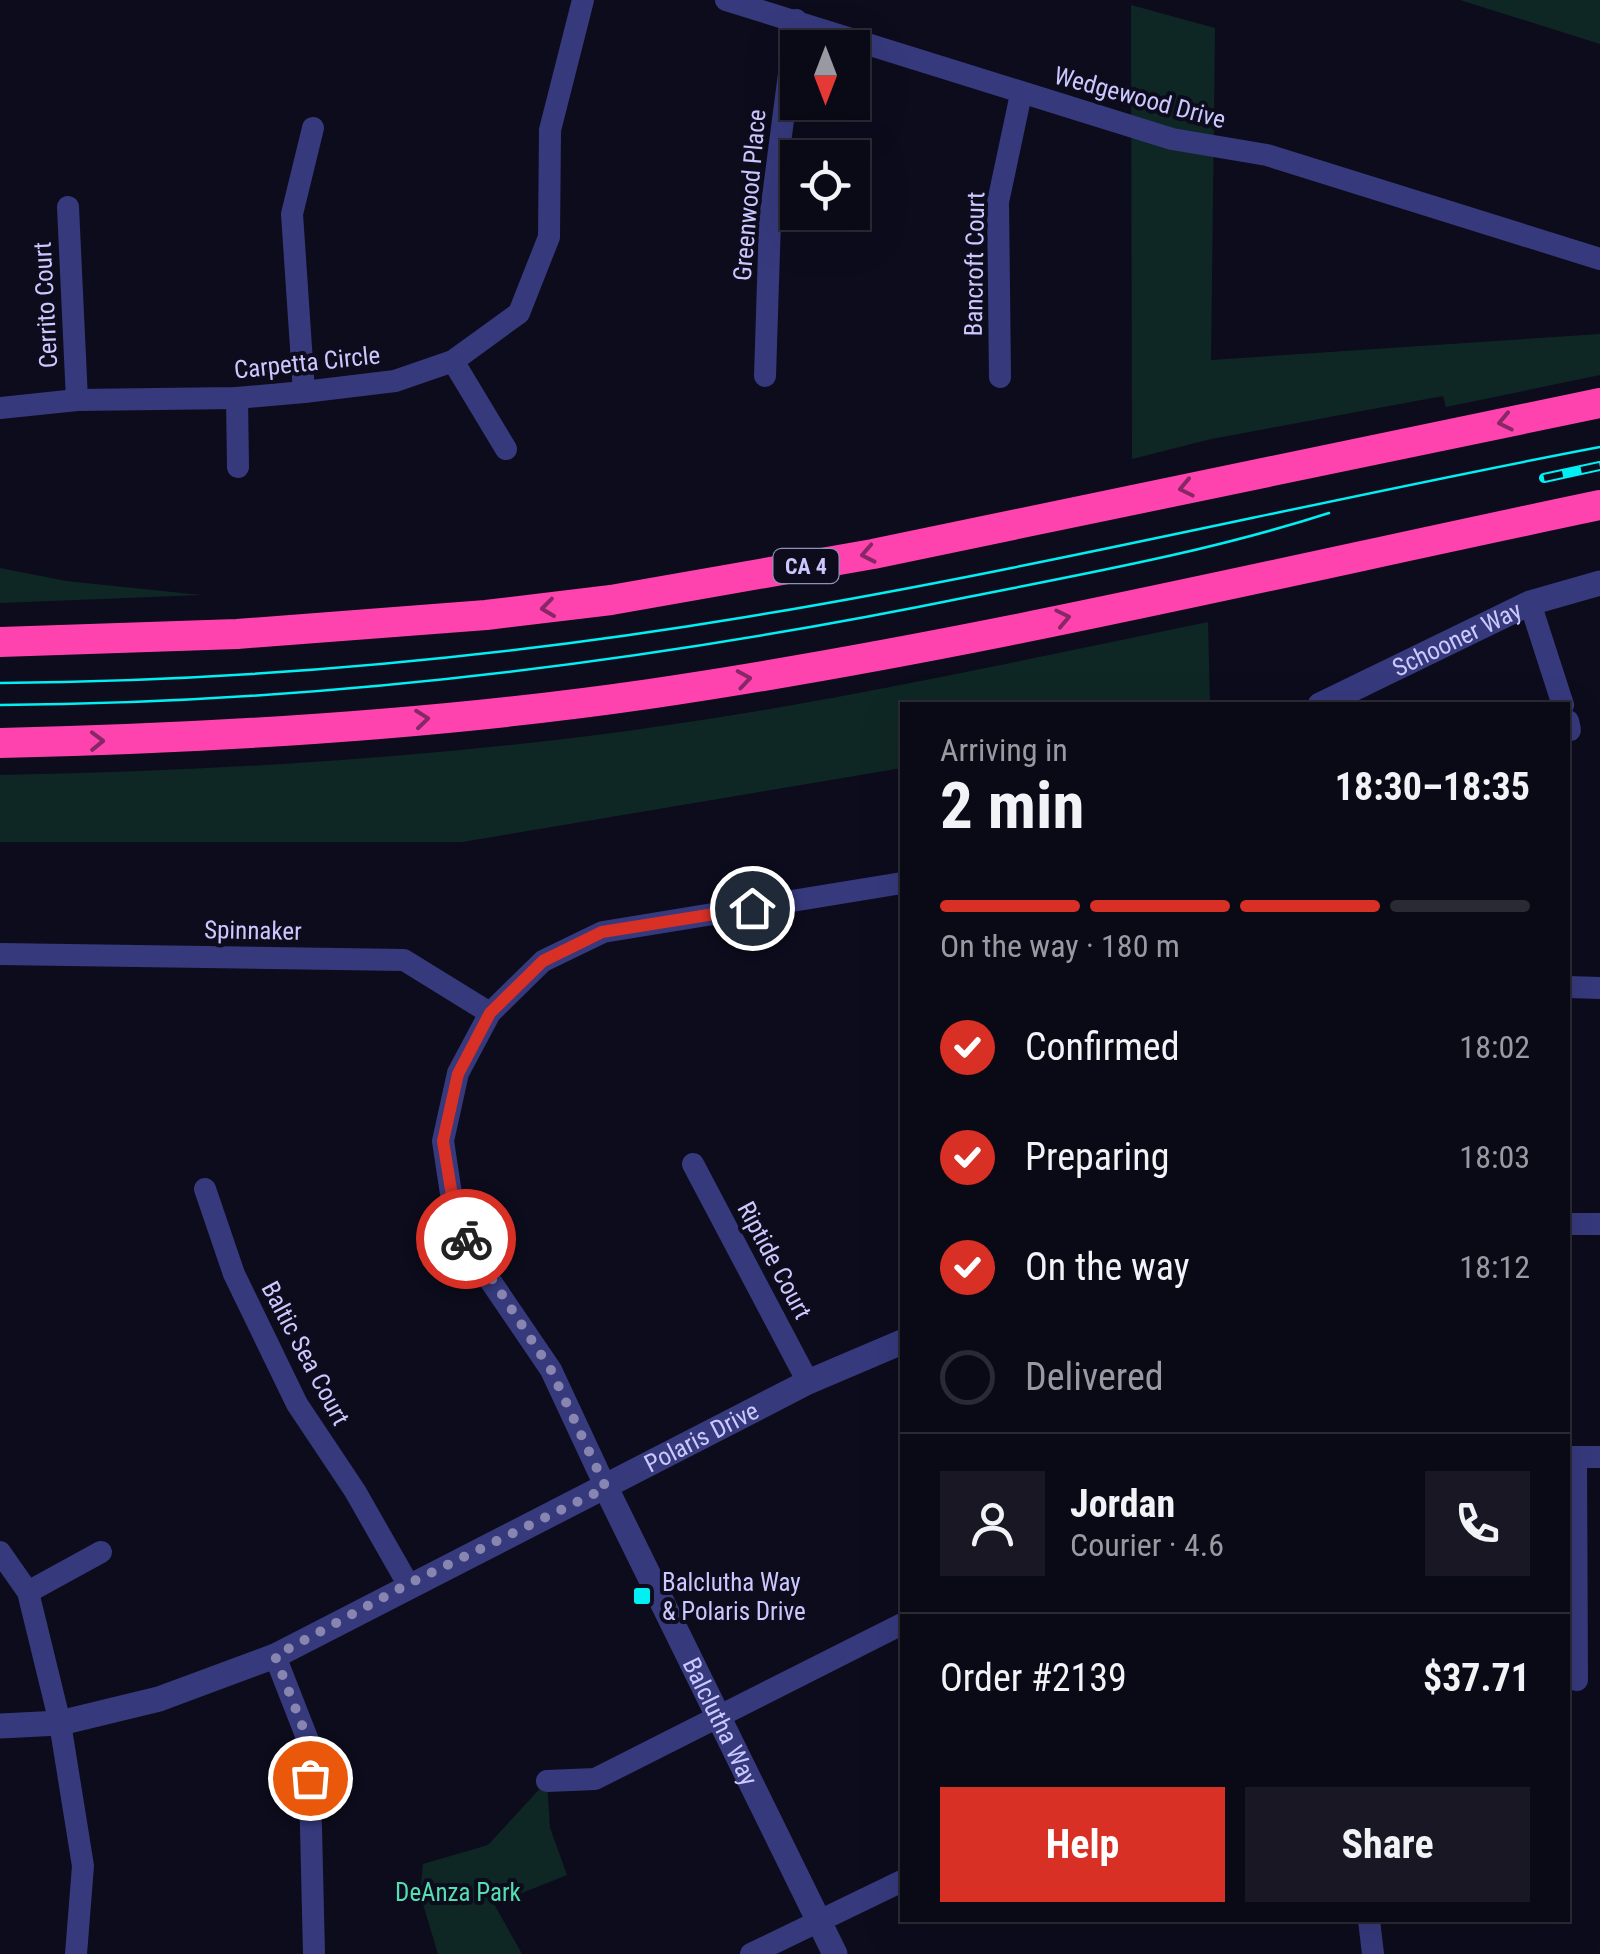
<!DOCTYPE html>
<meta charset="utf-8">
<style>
body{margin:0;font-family:"Roboto Condensed",sans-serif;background:#181723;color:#f1f3f6;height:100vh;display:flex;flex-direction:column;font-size:38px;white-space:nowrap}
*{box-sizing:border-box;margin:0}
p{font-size:32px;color:#999aa1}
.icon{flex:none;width:55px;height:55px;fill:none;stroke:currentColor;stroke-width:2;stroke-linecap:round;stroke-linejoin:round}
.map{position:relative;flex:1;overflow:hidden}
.side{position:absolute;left:900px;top:702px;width:670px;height:1220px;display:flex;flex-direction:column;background:#0a0916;border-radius:0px;box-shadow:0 10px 40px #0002,0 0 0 2px #2a2a35}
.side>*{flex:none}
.needle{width:65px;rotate:180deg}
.buttons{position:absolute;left:780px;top:30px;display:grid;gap:20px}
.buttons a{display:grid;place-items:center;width:90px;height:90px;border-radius:0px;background:#0a0916;box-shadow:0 10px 40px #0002,0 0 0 2px #2a2a35;font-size:50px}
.pin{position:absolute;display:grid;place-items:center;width:85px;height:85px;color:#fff;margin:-42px;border:5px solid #fff;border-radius:50%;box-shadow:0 2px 10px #0007}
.courier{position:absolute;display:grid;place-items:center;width:100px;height:100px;margin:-50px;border:8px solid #d93025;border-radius:50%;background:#fff;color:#222;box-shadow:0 2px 12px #0007}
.head em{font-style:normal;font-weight:700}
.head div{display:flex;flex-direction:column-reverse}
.head{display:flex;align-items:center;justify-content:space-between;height:170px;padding:0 40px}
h1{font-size:65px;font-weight:700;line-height:75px}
.bar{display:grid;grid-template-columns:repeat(4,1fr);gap:15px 10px;align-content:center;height:120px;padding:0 40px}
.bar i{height:12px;border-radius:8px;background:#2a2a35}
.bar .current{background:#d93025}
.bar p{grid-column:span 4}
.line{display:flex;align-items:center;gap:25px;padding:0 40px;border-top:2px solid #2a2a35}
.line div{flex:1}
.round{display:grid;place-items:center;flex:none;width:105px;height:105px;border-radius:0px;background:#181723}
ol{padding:0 40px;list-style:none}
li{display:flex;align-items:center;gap:30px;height:110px}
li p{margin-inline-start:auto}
li .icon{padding:10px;border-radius:50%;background:#d93025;color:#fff;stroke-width:4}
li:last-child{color:#999aa1}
li i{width:55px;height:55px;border:5px solid #2a2a35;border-radius:50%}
.cta{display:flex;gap:20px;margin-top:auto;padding:20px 40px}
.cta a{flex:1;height:115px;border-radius:0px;background:#d93025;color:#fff;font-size:40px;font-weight:700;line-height:115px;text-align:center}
.cta a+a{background:#181723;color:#f1f3f6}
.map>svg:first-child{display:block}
</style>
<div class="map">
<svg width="1600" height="1954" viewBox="0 0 1600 1954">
<rect width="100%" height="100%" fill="#0d0c1d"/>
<g fill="#0f2724">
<polygon points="1460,0 1600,0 1600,44"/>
<polygon points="1131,5 1215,28 1211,360 1600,334 1600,375 1446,407 1443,396 1211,439 1132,459"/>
<polygon points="0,568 66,581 201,595 0,603"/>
<path d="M 1208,622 L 1210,705 L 902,705 L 902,768 L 462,842 L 0,842 L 0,775 C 257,770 515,753 770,709 C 916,684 1062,652 1208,622 Z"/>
<polygon points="547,1781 550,1828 567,1875 494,1904 522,1954 438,1954 420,1894 423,1864 488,1845"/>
</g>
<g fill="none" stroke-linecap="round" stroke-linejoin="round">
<g stroke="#363a7d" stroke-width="22">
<polyline points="726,0 1172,139 1267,155 1600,259"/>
<polyline points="68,207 77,400"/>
<polyline points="453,361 506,449"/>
<polyline points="765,376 770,220 796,20"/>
<polyline points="1000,377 998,202 1021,94"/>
<polyline points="304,392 292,214 313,128"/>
<polyline points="237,398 238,467"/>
<polyline points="0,408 77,400 237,398 304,392 395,381 453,361 519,313 549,237 550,130 583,0"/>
<polyline points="1530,603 1563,705"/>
<polyline points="1568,721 1570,730"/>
<polyline points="0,954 404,960 490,1013"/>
<polyline points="1568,987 1600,988"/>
<polyline points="693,1164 808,1382"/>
<polyline points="205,1189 234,1274 297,1404 355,1491 408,1584"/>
<polyline points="1568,1224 1600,1224"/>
<polyline points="1568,1457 1600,1457"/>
<polyline points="1576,1458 1577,1680"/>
<polyline points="606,1488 551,1370 481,1267 455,1220 443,1141 458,1073 490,1013 543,961 603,932 902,883"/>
<polyline points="0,1552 28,1592 60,1723 83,1866 76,1954"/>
<polyline points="28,1592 101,1552"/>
<polyline points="275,1656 309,1743 314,1954"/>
<polyline points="547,1781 595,1779 902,1624"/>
<polyline points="1369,1920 1373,1954"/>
<polyline points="751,1954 902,1881"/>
</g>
<g stroke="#363a7d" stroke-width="25">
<path id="s1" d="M 1320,705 L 1530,603 L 1600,583"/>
<path id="s2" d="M 606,1488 L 835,1954"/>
<path id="s3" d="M 0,1726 L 60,1723 L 159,1699 L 275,1656 L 808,1382 L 902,1342"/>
</g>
<g stroke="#ff43ae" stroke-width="30">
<polyline points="0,642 237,634 486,615 611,600 873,554 1600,403"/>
<path d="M 0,743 C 217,738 435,725 649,694 C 969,647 1284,571 1600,505"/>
</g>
<g stroke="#00f0f3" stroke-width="2.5">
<path d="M 0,683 C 250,681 499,658 746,617 C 1032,570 1315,501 1600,447"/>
<path d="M 0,705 C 326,703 649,662 968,597 C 1089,573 1211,551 1329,513"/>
</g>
<defs>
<polyline id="rail" points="1544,478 1600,466"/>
</defs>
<use href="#rail" stroke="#00f0f3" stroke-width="10"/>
<use href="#rail" stroke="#0d0c1d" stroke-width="6" stroke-dasharray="19" stroke-linecap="butt"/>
</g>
<defs><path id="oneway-chevron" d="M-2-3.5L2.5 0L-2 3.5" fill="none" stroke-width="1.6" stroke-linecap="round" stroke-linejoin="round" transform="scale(2.5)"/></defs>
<g stroke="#862866">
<use href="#oneway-chevron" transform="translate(1505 422) rotate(168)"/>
<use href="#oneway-chevron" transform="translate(1186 488) rotate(168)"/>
<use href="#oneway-chevron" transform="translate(868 554) rotate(169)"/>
<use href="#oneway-chevron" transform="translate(548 608) rotate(173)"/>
<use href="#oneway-chevron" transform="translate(1063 618) rotate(-12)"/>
<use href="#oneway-chevron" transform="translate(744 679) rotate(-9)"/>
<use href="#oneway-chevron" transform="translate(422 719) rotate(-6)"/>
<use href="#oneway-chevron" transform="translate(97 741) rotate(-1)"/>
</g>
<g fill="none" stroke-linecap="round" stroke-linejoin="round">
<polyline stroke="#8886b0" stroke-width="10" stroke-dasharray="0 18" points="310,1778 309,1743 275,1656 408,1584 606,1488 551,1370 466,1239"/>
<polyline stroke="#d93025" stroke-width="12" points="466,1239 456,1220 443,1141 458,1074 490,1013 543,961 602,932 752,908"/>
</g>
<rect fill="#00f0f3" stroke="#0d0c1d" stroke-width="4" x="632" y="1586" width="20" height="20" rx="5"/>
<g text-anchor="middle" stroke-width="8" stroke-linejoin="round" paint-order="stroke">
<rect fill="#0d0c1d" stroke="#9190bb" stroke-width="2.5" x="773.5" y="549" width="65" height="34" rx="8"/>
<g font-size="22" font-weight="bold" fill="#cac8ff">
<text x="806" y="574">CA 4</text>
</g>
<g font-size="25" fill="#cac8ff" stroke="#0d0c1d">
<text transform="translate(1140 97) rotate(15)" y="9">Wedgewood Drive</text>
<text transform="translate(749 195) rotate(-85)" y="9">Greenwood Place</text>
<text transform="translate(974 264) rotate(-89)" y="9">Bancroft Court</text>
<text transform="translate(45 305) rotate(-93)" y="9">Cerrito Court</text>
<text transform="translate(307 362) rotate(-6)" y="9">Carpetta Circle</text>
<text dy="9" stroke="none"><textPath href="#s1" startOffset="152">Schooner Way</textPath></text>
<text transform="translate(253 930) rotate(1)" y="9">Spinnaker</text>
<text transform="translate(775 1260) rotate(62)" y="9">Riptide Court</text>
<text transform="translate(306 1353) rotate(62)" y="9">Baltic Sea Court</text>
<text dy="9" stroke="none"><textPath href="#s3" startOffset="765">Polaris Drive</textPath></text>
<text dy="9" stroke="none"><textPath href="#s2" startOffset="260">Balclutha Way</textPath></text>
</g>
<g font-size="25" fill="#cac8ff" stroke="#0d0c1d" text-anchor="start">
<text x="662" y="1591">Balclutha Way<tspan x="662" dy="29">&amp; Polaris Drive</tspan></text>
</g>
<g font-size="25" fill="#55deb0" stroke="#0d0c1d">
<text x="458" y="1901">DeAnza Park</text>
</g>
</g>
</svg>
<div class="buttons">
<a><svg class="needle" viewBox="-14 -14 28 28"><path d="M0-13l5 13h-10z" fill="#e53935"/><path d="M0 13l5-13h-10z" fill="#999aa1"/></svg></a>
<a><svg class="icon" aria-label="locate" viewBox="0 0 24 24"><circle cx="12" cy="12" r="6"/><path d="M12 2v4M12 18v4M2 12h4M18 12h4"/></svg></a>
</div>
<div class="pin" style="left:310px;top:1778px;background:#ea580c"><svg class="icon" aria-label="bag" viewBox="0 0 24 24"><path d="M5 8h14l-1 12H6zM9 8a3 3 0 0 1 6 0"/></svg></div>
<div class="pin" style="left:752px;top:908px;background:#1f2937"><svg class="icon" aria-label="home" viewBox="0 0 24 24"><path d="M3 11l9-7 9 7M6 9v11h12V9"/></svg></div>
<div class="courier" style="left:466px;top:1239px"><svg class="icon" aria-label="bike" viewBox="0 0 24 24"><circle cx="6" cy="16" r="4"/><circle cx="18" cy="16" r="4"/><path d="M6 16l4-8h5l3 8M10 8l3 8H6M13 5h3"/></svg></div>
<section class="side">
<div class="head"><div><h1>2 min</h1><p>Arriving in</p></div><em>18:30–18:35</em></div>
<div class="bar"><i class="current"></i><i class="current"></i><i class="current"></i><i></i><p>On the way · 180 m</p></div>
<ol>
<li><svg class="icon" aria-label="check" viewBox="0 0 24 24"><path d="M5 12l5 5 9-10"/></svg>Confirmed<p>18:02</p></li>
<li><svg class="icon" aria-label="check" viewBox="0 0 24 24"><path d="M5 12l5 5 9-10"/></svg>Preparing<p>18:03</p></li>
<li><svg class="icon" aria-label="check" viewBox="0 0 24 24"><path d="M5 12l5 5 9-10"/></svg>On the way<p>18:12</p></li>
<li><i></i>Delivered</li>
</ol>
<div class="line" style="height:180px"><a class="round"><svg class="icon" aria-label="person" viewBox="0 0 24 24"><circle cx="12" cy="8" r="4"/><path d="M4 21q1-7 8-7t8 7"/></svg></a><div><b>Jordan</b><p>Courier · 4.6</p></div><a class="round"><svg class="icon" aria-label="phone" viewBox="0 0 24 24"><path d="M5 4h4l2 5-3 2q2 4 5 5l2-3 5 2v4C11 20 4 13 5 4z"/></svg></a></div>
<div class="line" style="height:130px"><div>Order #2139</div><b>$37.71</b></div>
<div class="cta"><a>Help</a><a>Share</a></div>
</section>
</div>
